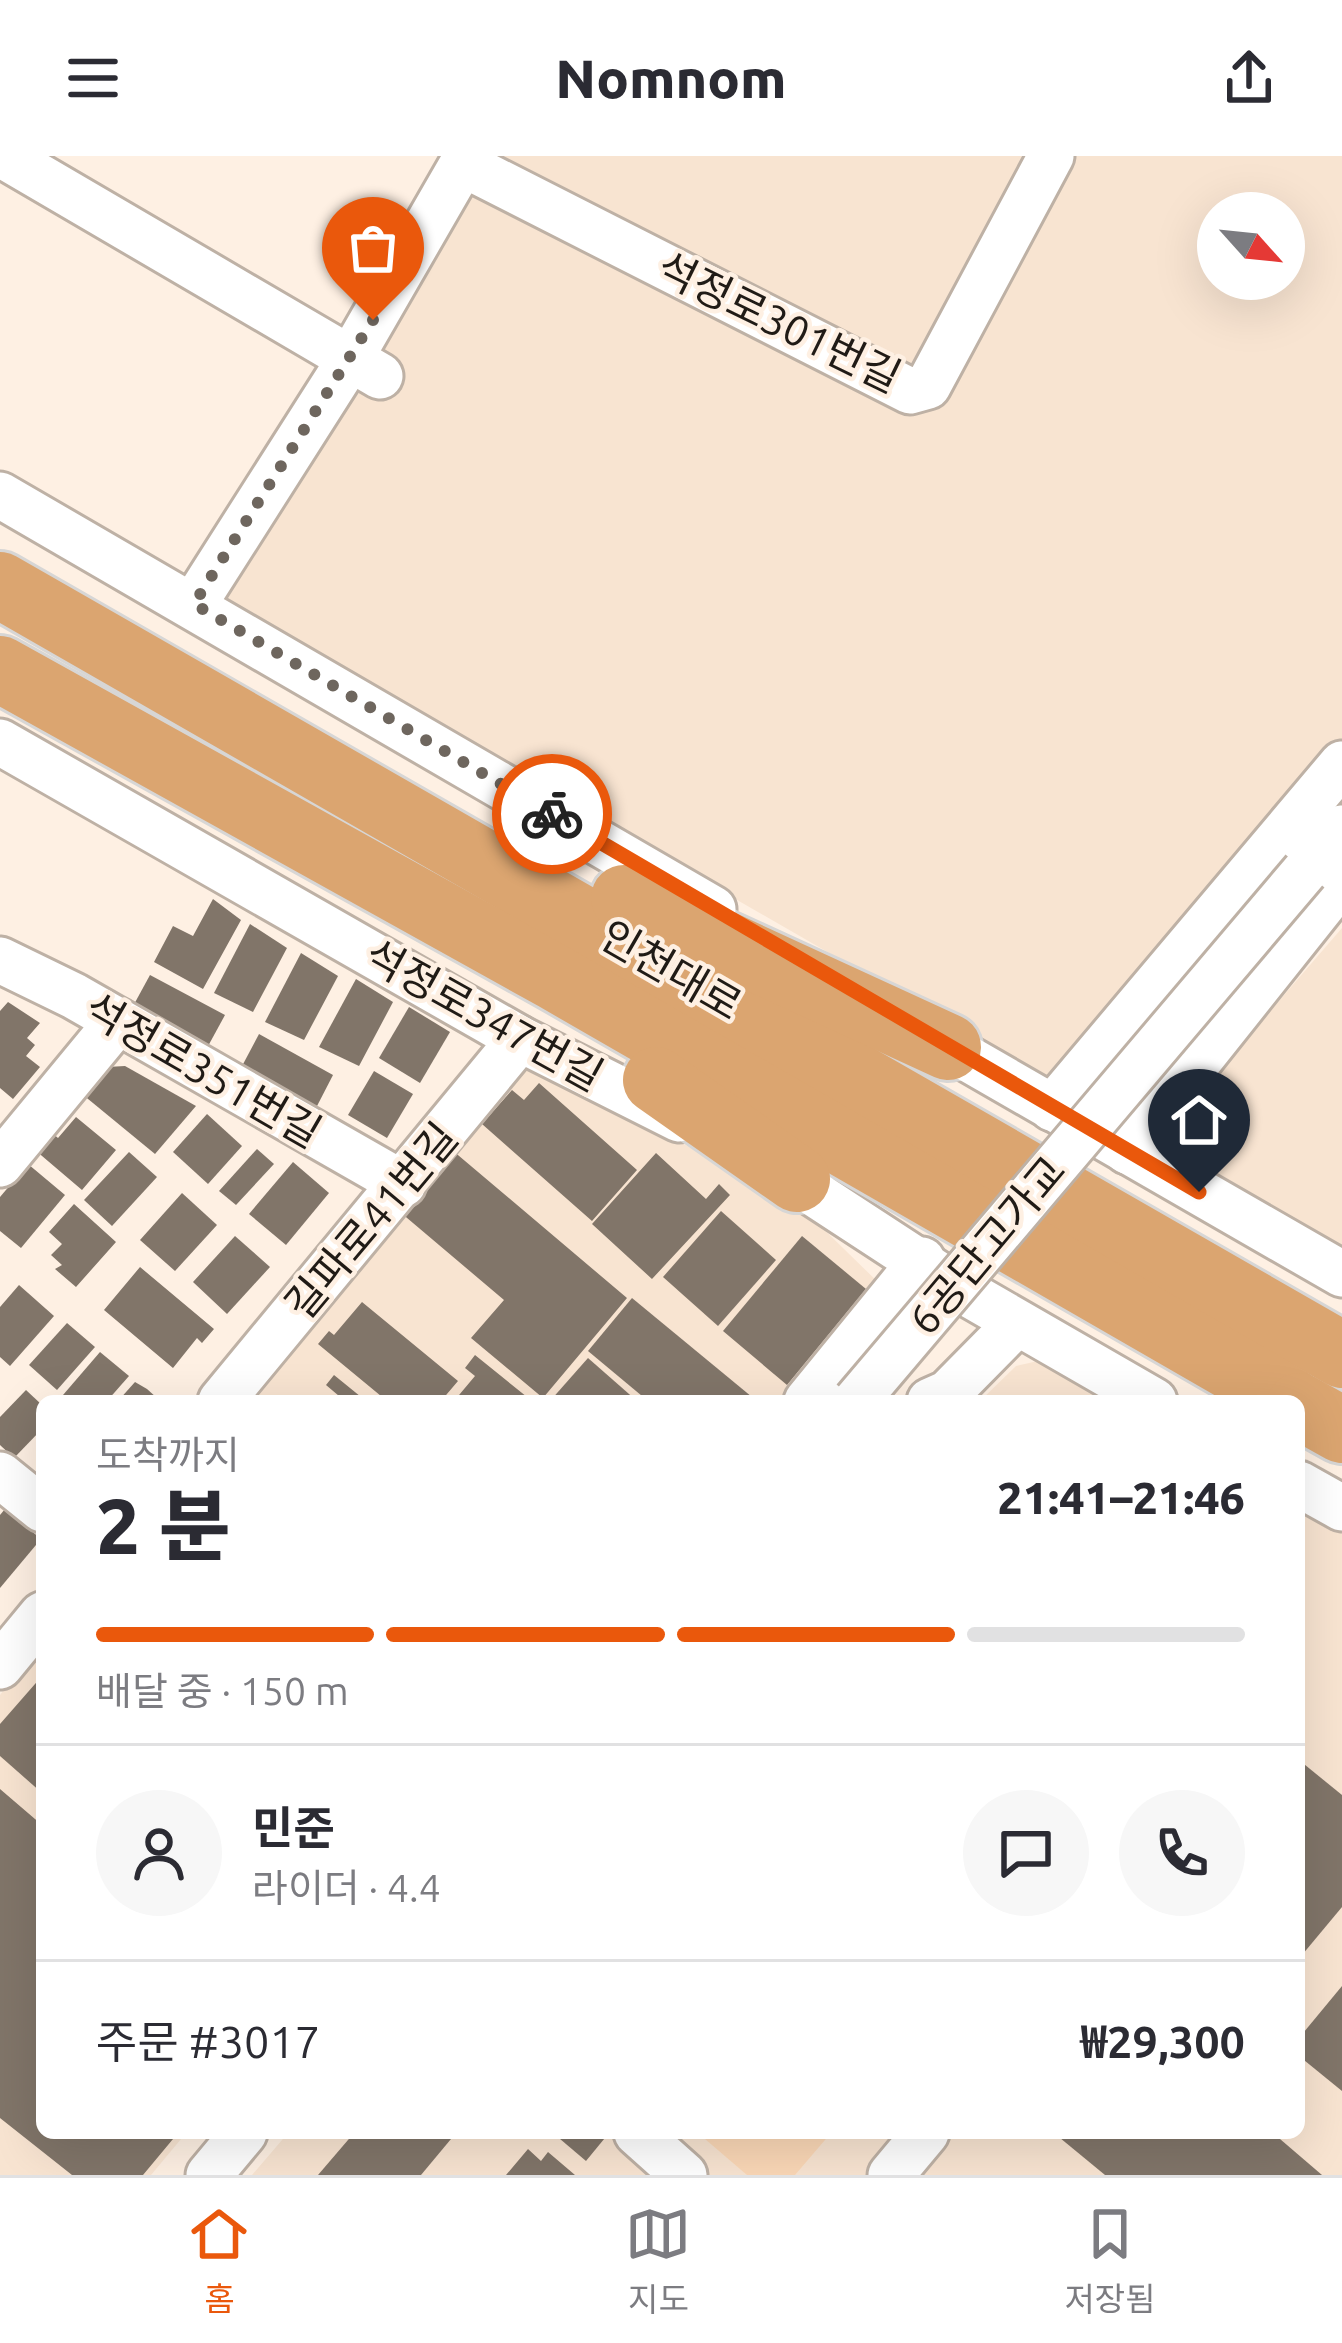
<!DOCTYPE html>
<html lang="ko">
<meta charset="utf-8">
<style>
body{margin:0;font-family:Ubuntu,"Noto Sans KR",sans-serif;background:#f7f7f7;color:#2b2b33;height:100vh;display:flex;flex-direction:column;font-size:45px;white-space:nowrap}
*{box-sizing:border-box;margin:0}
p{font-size:39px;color:#7c7c81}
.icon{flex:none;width:66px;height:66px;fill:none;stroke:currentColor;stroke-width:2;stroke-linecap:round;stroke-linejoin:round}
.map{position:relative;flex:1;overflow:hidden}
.drawer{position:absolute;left:36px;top:1239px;width:1269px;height:744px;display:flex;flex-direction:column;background:#fff;border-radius:18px;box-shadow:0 12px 48px #0002}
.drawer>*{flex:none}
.needle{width:78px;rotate:117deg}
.tools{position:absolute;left:1197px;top:36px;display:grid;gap:24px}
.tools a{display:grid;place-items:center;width:108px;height:108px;border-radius:50%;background:#fff;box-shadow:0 12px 48px #0002;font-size:60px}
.pin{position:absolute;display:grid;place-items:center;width:102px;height:102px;color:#fff;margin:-123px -51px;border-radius:50% 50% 50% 0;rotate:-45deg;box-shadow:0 0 12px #0007}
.pin .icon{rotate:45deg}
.courier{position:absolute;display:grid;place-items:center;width:120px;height:120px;margin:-60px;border:9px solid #ea580c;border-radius:50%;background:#fff;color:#222;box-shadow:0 3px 15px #0007}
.headline em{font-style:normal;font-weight:800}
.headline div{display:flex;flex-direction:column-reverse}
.headline{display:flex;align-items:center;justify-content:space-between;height:204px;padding:0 60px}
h1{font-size:78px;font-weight:800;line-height:90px}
.bar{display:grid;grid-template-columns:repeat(4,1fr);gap:18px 12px;align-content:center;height:144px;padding:0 60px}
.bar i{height:15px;border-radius:9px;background:#e1e1e2}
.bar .selected{background:#ea580c}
.bar p{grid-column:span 4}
.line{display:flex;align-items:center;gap:30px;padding:0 60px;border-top:3px solid #e1e1e2}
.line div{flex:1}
.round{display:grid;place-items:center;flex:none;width:126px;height:126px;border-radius:63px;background:#f7f7f7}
header{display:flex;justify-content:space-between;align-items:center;height:156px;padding:0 60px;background:#fff;font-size:54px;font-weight:800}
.menu{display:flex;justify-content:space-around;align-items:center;height:168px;border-top:3px solid #e1e1e2;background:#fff;font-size:33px;color:#7c7c81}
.menu a{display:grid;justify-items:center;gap:6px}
.menu .selected{color:#ea580c}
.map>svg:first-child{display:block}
</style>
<header><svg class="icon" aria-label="menu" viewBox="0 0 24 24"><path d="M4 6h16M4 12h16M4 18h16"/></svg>Nomnom<svg class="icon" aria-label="share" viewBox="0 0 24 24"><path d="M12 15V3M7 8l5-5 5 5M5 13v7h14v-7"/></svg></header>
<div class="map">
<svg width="1342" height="2019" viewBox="0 0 1342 2019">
<rect width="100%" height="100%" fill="#fef0e3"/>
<g fill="#f8e4d1" fill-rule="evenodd">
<path d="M 476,0 L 1342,0 L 1342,594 L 1053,926 L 215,443 ZM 1218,57 L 1284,57 L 1284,123 L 1218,123 Z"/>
<polygon points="1342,772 1342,1094 1156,987"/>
<polygon points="523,901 802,1052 885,1133 792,1245 241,1245"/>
<polygon points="1042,1204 1115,1245 980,1245 1016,1210"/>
<polygon points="1299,1350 1342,1374 1342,2019 252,2019 288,1977 1299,1977"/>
<polygon points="42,1488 42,1977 186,1977 151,2019 0,2019 0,1539"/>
</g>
<polygon fill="#fad7b6" points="698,1977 831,1977 795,2019 747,2019"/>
<g fill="#817569">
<polygon points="213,743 241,764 203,833 154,806 173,770 193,780"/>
<polygon points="250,768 287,792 253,856 214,837"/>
<polygon points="301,797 338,820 304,884 265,866"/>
<polygon points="150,819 225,859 207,892 132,852"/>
<polygon points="356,823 393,846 359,910 319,891"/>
<polygon points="8,846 40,867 27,882 35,889 26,900 40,911 13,943 0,932 0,855"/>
<polygon points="409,851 450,876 420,927 379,902"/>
<polygon points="259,878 333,919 316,952 241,912"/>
<polygon points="125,910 196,950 155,998 82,938 107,911"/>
<polygon points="374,915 413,938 387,982 348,959"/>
<polygon points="539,927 637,1014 592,1065 482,968 512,934 524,944"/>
<polygon points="207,958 242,990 208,1028 173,996"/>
<polygon points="76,961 116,994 82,1034 35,994 51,976 58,982"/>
<polygon points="257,993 274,1008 236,1049 219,1035"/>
<polygon points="452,994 627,1142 543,1242 471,1182 504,1144 400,1056"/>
<polygon points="129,996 157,1021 112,1070 84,1044"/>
<polygon points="656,997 706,1043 719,1028 730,1039 652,1123 592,1068"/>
<polygon points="293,1006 329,1037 286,1089 249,1058"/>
<polygon points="28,1008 65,1039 21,1092 0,1075 0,1041"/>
<polygon points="182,1037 217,1069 175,1115 140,1084"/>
<polygon points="74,1048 116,1086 76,1131 55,1113 62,1109 51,1099 62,1088 49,1076"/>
<polygon points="721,1055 776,1104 718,1170 663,1121"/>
<polygon points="235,1080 270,1111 227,1158 193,1126"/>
<polygon points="802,1080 866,1133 787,1229 723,1175"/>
<polygon points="140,1111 214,1173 202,1187 197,1182 173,1212 104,1154"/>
<polygon points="19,1129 54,1160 10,1210 0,1201 0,1151"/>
<polygon points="632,1142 752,1241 748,1245 648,1245 588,1195"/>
<polygon points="362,1146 458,1225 441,1245 387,1245 318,1188 329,1175 334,1179"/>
<polygon points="67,1167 95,1191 57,1234 29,1209"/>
<polygon points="100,1196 129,1220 107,1245 70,1245 63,1239"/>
<polygon points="475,1199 532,1245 454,1245 475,1220 465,1212"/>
<polygon points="588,1202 637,1245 550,1245"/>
<polygon points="334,1219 366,1245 335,1245 339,1240 326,1229"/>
<polygon points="135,1226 147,1233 157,1242 118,1245"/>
<polygon points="26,1234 42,1249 42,1273 14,1302 0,1289 0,1261"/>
<polygon points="5,1353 41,1383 0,1432 0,1359"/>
<polygon points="42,1520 42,1637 0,1600 0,1568"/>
<polygon points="1299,1604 1342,1639 1342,1751 1302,1799"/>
<polygon points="0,1633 42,1669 42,1977 178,1977 143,2019 72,2019 0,1962"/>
<polygon points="1342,1830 1342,1935 1299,1900 1299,1882"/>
<polygon points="354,1977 456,1977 421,2019 318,2019"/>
<polygon points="553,1977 609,1977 586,2005"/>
<polygon points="1054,1977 1273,1977 1322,2019 1105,2019"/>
<polygon points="528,1993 541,2005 548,1996 575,2019 506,2019"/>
</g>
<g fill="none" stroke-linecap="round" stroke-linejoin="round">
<defs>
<g id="minor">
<polyline points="4,0 380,220"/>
<polyline points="463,8 910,235 928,230 1051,0"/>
<polyline points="0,339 713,753"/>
<polyline points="194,448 350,203 467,0"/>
<polyline points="0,586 520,883 679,963"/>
<polyline points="1305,715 1342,672"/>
<polyline points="0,804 74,840 403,1028"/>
<polyline points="925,878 1342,1118"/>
<polyline points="1052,952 1342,608"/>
<polyline points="1127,995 1342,725"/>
<polyline points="0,1008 118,865"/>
<polyline points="775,1012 965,1136 1154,1245"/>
<polyline points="221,1245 520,883"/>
<polyline points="807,1245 922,1104"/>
<polyline points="930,1245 948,1237 1017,1167"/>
<polyline points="0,1319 42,1353"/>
<polyline points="1299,1328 1342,1352"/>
<polyline points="0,1510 42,1459"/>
<polyline points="637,1977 684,2019"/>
<polyline points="209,2019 244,1977"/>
<polyline points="891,2019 926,1977"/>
</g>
<g id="highway">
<polyline points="0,429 1342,1199"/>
<polyline points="0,513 554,821 1291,1245"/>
<polyline points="624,742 948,891"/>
<polyline points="656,924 797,1023"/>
<polyline points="1299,1250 1342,1274"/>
</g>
</defs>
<use href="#minor" stroke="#beb1a5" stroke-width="51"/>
<use href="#highway" stroke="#d7d6d5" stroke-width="72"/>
<use href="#minor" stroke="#fff" stroke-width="45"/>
<use href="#highway" stroke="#dba570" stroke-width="66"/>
<defs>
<polyline id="minor-bridge" points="856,1245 1305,715"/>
</defs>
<use href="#minor-bridge" stroke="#beb1a5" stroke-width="51" stroke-linecap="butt"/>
<use href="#minor-bridge" stroke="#fff" stroke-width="45"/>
</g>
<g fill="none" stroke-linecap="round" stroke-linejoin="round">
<polyline stroke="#6e665e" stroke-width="12" stroke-dasharray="0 21.6" points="373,164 194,448 552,658"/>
<polyline stroke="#ea580c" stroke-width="15" points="552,658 1199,1036"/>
</g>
<g text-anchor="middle" stroke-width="9" stroke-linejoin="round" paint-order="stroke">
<g font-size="42" fill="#201b16" stroke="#fef0e3">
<text transform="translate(779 166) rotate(26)" y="15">석정로301번길</text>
<text transform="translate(671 814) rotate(30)" y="15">인천대로</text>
<text transform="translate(484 859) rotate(29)" y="15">석정로347번길</text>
<text transform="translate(203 914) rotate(30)" y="15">석정로351번길</text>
<text transform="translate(371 1065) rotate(-50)" y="15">길파로41번길</text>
<text transform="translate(987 1089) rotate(-50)" y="15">6공단고가교</text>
</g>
</g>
</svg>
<div class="tools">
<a><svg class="needle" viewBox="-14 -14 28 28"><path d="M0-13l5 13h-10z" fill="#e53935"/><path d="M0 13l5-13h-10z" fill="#7c7c81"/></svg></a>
</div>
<div class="pin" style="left:373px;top:164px;background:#ea580c"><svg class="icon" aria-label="bag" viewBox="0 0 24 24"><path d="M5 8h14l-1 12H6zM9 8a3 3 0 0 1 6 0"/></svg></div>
<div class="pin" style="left:1199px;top:1036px;background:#1f2937"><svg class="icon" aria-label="home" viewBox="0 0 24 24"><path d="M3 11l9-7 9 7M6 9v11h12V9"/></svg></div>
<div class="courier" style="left:552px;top:658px"><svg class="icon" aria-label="bike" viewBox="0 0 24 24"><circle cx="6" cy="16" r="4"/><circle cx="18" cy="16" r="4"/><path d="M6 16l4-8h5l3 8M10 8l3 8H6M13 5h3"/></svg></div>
<section class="drawer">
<div class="headline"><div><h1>2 분</h1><p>도착까지</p></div><em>21:41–21:46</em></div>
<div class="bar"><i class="selected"></i><i class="selected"></i><i class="selected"></i><i></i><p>배달 중 · 150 m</p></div>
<div class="line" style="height:216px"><a class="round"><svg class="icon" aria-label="person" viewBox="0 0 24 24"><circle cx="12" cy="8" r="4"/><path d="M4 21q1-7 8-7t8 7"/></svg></a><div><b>민준</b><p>라이더 · 4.4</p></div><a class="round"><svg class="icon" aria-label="chat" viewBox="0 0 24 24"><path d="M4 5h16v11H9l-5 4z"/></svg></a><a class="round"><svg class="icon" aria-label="phone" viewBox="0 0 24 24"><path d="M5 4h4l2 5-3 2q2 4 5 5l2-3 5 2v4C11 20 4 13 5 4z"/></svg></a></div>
<div class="line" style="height:156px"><div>주문 #3017</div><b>₩29,300</b></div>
</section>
</div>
<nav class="menu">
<a class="selected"><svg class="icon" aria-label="home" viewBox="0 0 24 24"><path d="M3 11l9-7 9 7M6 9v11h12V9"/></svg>홈</a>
<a><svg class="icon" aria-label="map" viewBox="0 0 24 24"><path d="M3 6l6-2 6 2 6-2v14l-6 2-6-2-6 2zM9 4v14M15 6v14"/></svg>지도</a>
<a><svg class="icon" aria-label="saved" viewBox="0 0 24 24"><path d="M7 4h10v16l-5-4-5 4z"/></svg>저장됨</a>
</nav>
